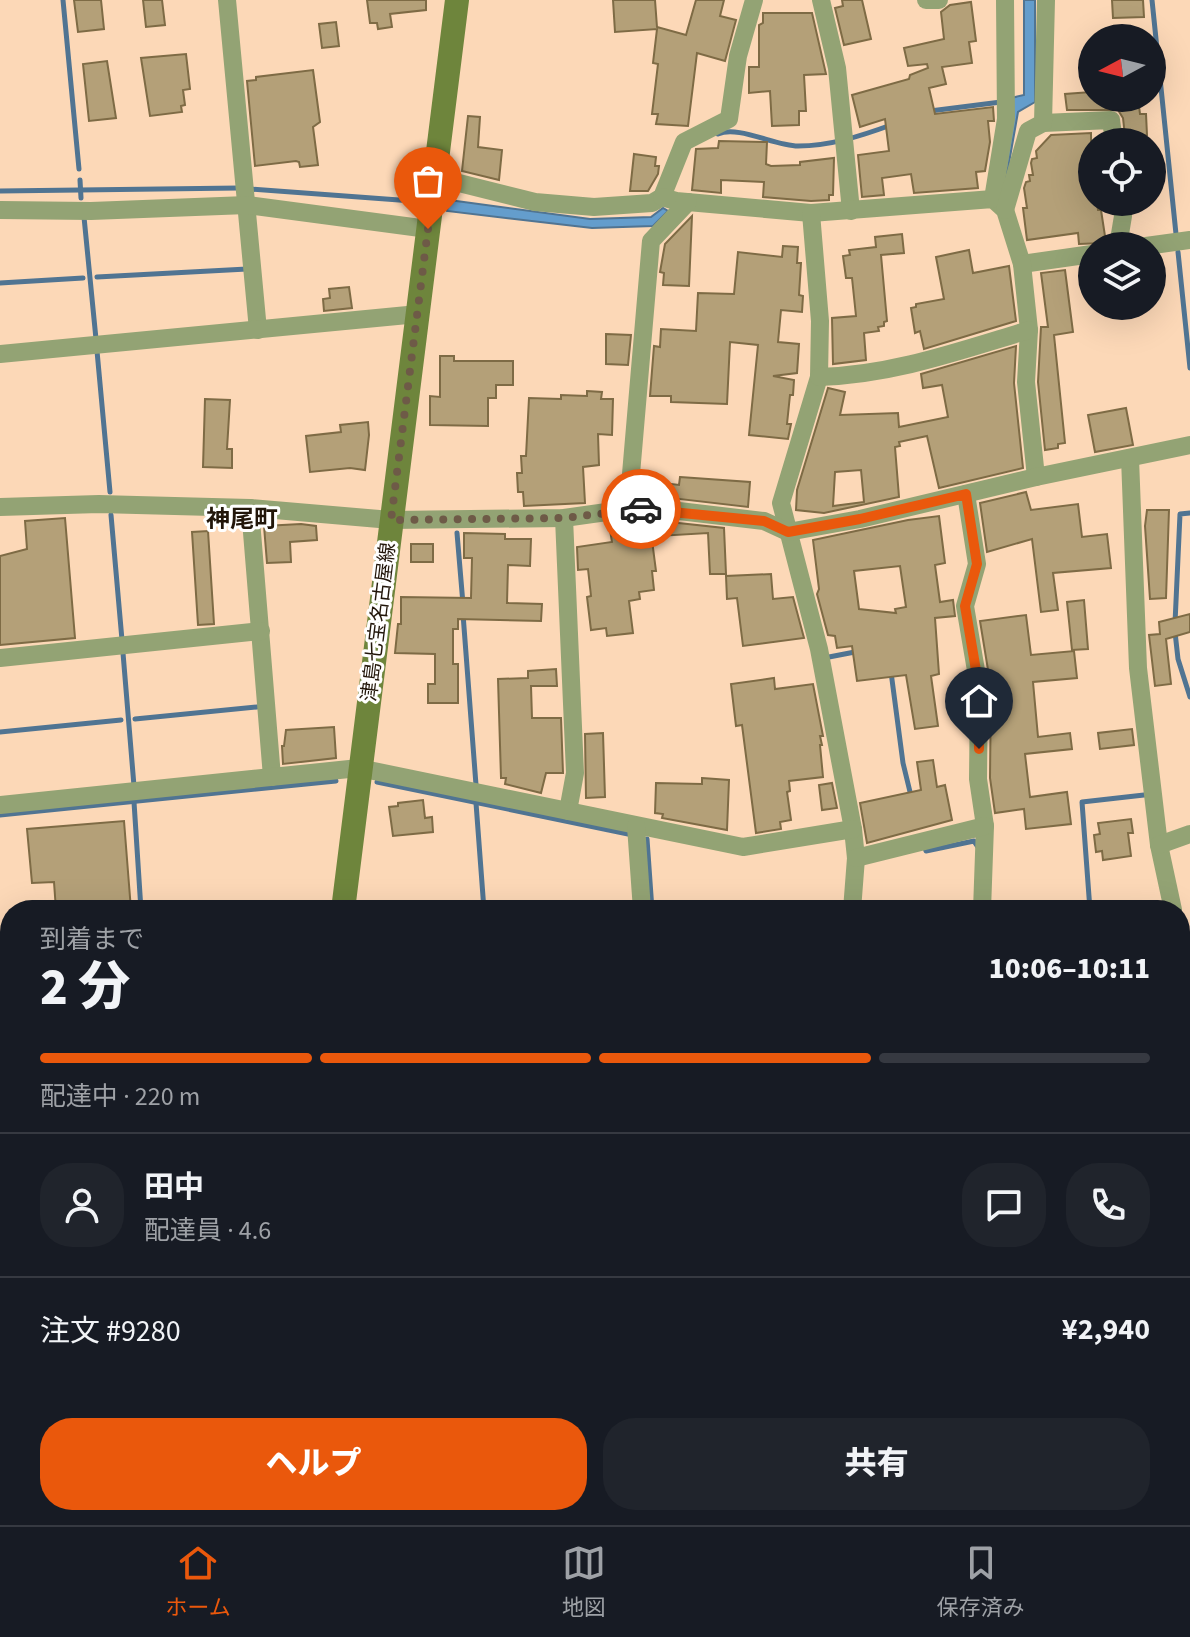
<!DOCTYPE html>
<html lang="ja">
<meta charset="utf-8">
<style>
body{margin:0;font-family:"Source Sans 3","Noto Sans JP",sans-serif;background:#20242c;color:#f1f3f6;height:100vh;display:flex;flex-direction:column;font-size:30px;white-space:nowrap}
*{box-sizing:border-box;margin:0}
p{font-size:26px;color:#9ea1a6}
.icon{flex:none;width:44px;height:44px;fill:none;stroke:currentColor;stroke-width:2;stroke-linecap:round;stroke-linejoin:round}
.map{position:relative;flex:1;overflow:hidden}
.sheet{position:absolute;left:0px;top:900px;width:1190px;height:626px;display:flex;flex-direction:column;background:#171b24;border-radius:32px 32px 0 0;box-shadow:0 8px 32px #0002}
.sheet>*{flex:none}
.needle{width:52px;rotate:263deg}
.buttons{position:absolute;left:1078px;top:24px;display:grid;gap:16px}
.buttons a{display:grid;place-items:center;width:88px;height:88px;border-radius:50%;background:#171b24;box-shadow:0 8px 32px #0002;font-size:40px}
.pin{position:absolute;display:grid;place-items:center;width:68px;height:68px;color:#fff;margin:-82px -34px;border-radius:50% 50% 50% 0;rotate:-45deg;box-shadow:0 0 8px #0007}
.pin .icon{rotate:45deg}
.courier{position:absolute;display:grid;place-items:center;width:80px;height:80px;margin:-40px;border:6px solid #ea580c;border-radius:50%;background:#fff;color:#222;box-shadow:0 2px 10px #0007}
.overview em{font-style:normal;font-weight:800}
.overview div{display:flex;flex-direction:column-reverse}
.overview{display:flex;align-items:center;justify-content:space-between;height:136px;padding:0 40px}
h1{font-size:52px;font-weight:800;line-height:60px}
.bar{display:grid;grid-template-columns:repeat(4,1fr);gap:12px 8px;align-content:center;height:96px;padding:0 40px}
.bar i{height:10px;border-radius:6px;background:#363941}
.bar .selected{background:#ea580c}
.bar p{grid-column:span 4}
.line{display:flex;align-items:center;gap:20px;padding:0 40px;border-top:2px solid #363941}
.line div{flex:1}
.round{display:grid;place-items:center;flex:none;width:84px;height:84px;border-radius:32px;background:#20242c}
.primary-button{display:flex;gap:16px;margin-top:auto;padding:16px 40px}
.primary-button a{flex:1;height:92px;border-radius:32px;background:#ea580c;color:#fff;font-size:32px;font-weight:800;line-height:92px;text-align:center}
.primary-button a+a{background:#20242c;color:#f1f3f6}
.tab-bar{display:flex;justify-content:space-around;align-items:center;height:112px;border-top:2px solid #363941;background:#171b24;font-size:22px;color:#9ea1a6}
.tab-bar a{display:grid;justify-items:center;gap:4px}
.tab-bar .selected{color:#ea580c}
.map>svg:first-child{display:block}
</style>
<div class="map">
<svg width="1190" height="1525" viewBox="0 0 1190 1525">
<rect width="100%" height="100%" fill="#fcd8b7"/>
<g fill="#649dcc" stroke="#507492" stroke-width="2">
<polygon points="1024,0 1035,0 1035,102 1018,112 1004,191 1011,98 1024,95"/>
<polygon points="449,200 590,219 651,217 663,208 668,211 653,226 592,228 447,211"/>
</g>
<g fill="none" stroke-linecap="round" stroke-linejoin="round">
<g stroke="#507492" stroke-width="5">
<polyline points="63,0 79,169"/>
<polyline points="1152,0 1176,234"/>
<polyline points="930,111 1001,102"/>
<path d="M 718,134 C 738,125 775,146 798,146 C 830,146 861,136 891,125"/>
<polyline points="80,180 81,198"/>
<polyline points="249,189 426,202"/>
<polyline points="0,191 239,188"/>
<polyline points="84,217 96,339"/>
<polyline points="1178,252 1190,368"/>
<polyline points="97,277 247,269"/>
<polyline points="0,283 83,278"/>
<polyline points="97,351 110,492"/>
<polyline points="111,515 122,640"/>
<polyline points="457,533 463,604"/>
<polyline points="463,614 476,785"/>
<polyline points="1175,623 1180,514 1190,513"/>
<polyline points="1175,632 1178,659 1190,697"/>
<polyline points="123,653 134,786"/>
<polyline points="829,657 860,651"/>
<polyline points="891,672 903,763 911,796"/>
<polyline points="135,719 257,707"/>
<polyline points="0,732 121,720"/>
<polyline points="377,782 628,834"/>
<polyline points="134,802 141,910"/>
<polyline points="476,803 484,910"/>
<polyline points="0,815 336,781"/>
<polyline points="647,839 652,910"/>
<polyline points="925,848 926,851 974,841 978,847"/>
<polyline points="1090,910 1082,802 1144,795"/>
<polyline points="1180,1231 1190,1228"/>
<polyline points="184,1516 185,1525"/>
<polyline points="529,1516 529,1524"/>
</g>
</g>
<g fill="#b4a078" stroke="#7e6b45" stroke-width="2" fill-rule="evenodd">
<polygon points="74,0 101,0 104,29 78,32"/>
<polygon points="143,0 162,0 165,25 146,27"/>
<polygon points="367,0 426,0 426,10 390,14 392,27 378,29 377,23 370,23"/>
<polygon points="613,0 655,0 657,27 686,35 696,0 724,0 720,16 736,20 725,61 697,53 688,126 656,124 658,114 652,114 658,64 653,63 657,29 615,32"/>
<polygon points="842,0 862,0 871,39 844,45 835,8 843,6"/>
<polygon points="1112,0 1143,0 1144,17 1113,18"/>
<polygon points="971,2 976,41 969,42 972,63 942,67 946,84 929,88 935,114 993,107 994,121 988,121 990,142 985,171 976,172 978,188 914,193 911,174 882,178 884,195 862,197 858,155 889,151 885,119 860,127 852,95 909,79 910,75 928,68 927,64 908,66 904,48 944,39 941,12 950,5"/>
<polygon points="763,13 812,13 826,74 804,75 806,111 799,111 799,125 772,126 770,91 749,93 749,67 759,67 759,25 763,23"/>
<polygon points="336,22 339,46 322,48 319,24"/>
<polygon points="186,54 190,89 183,90 185,105 181,106 182,112 150,116 141,58"/>
<polygon points="107,61 116,118 89,121 83,64"/>
<polygon points="313,70 320,122 313,127 318,165 300,167 299,162 296,161 255,166 247,81 256,80 256,77"/>
<polygon points="1091,92 1092,98 1138,98 1140,114 1146,114 1147,135 1125,136 1123,118 1118,110 1067,110 1065,94"/>
<polygon points="468,116 480,117 478,147 502,150 499,180 462,171"/>
<polygon points="1091,133 1092,202 1097,202 1098,210 1101,210 1105,236 1103,237 1103,243 1079,244 1078,233 1027,240 1023,208 1027,208 1024,188 1026,182 1030,181 1029,175 1033,175 1031,163 1032,159 1037,158 1036,151 1051,135"/>
<polygon points="719,141 767,142 766,164 771,166 800,165 800,162 834,158 833,195 829,195 829,200 811,201 763,197 764,182 721,180 721,193 692,190 696,149 718,148"/>
<polygon points="634,154 656,157 655,166 659,166 658,174 648,191 630,191"/>
<polygon points="692,216 689,286 663,285 664,273 660,272 665,244"/>
<polygon points="902,234 904,253 881,255 887,321 884,322 884,326 878,327 879,331 864,333 866,360 833,364 832,318 856,316 852,278 846,278 843,256 850,255 849,250 876,247 875,237"/>
<polygon points="783,246 798,247 797,263 801,263 799,295 803,296 802,312 781,310 778,342 799,344 797,373 773,376 794,380 793,395 790,395 787,424 791,424 788,439 749,435 758,345 730,342 727,404 671,402 671,396 650,396 654,346 660,347 661,329 696,331 698,293 734,294 738,252 782,257"/>
<polygon points="969,250 973,273 1009,266 1016,321 924,349 920,331 915,333 911,308 916,307 916,304 944,299 936,257"/>
<polygon points="1065,270 1073,332 1054,335 1065,443 1058,444 1058,448 1045,450 1038,382 1041,327 1048,327 1041,273"/>
<polygon points="349,287 352,308 324,311 323,299 330,298 329,289"/>
<polygon points="606,334 631,335 628,365 606,364"/>
<path d="M 1016,346 L 1014,383 L 1023,468 L 939,488 L 927,436 L 899,442 L 900,446 L 895,447 L 899,497 L 824,513 L 796,510 L 797,490 L 828,388 L 845,392 L 840,415 L 898,413 L 899,427 L 948,417 L 942,385 L 923,388 L 921,374 ZM 861,470 L 864,502 L 833,506 L 835,472 Z"/>
<polygon points="440,356 454,356 454,361 513,361 513,385 496,385 496,398 488,398 488,426 430,425 430,396 440,397"/>
<polygon points="587,391 602,392 601,399 613,399 612,435 598,434 599,465 583,467 585,503 524,506 523,492 518,492 517,473 522,473 521,456 526,456 529,398 561,399 561,395 587,396"/>
<polygon points="205,399 230,400 227,449 232,449 232,468 203,467"/>
<polygon points="1126,408 1133,445 1095,452 1088,415"/>
<polygon points="368,422 369,435 365,470 350,468 310,472 306,436 341,432 340,425"/>
<polygon points="680,477 750,482 748,507 662,497 664,483 679,485"/>
<polygon points="1026,492 1031,510 1078,504 1082,537 1107,534 1111,568 1053,573 1058,610 1041,612 1032,539 987,552 980,503"/>
<polygon points="1147,510 1169,510 1166,598 1150,599 1145,526"/>
<path d="M 939,516 L 945,563 L 935,565 L 940,602 L 953,600 L 955,616 L 935,618 L 939,674 L 931,676 L 938,726 L 915,729 L 906,675 L 857,681 L 852,646 L 837,648 L 835,636 L 828,635 L 817,594 L 819,589 L 813,540 L 908,520 ZM 900,566 L 906,607 L 895,609 L 896,613 L 859,609 L 854,571 Z"/>
<polygon points="65,518 75,638 0,645 0,556 27,549 25,521"/>
<polygon points="660,521 724,528 726,574 710,574 708,533 658,536"/>
<polygon points="301,524 316,526 317,540 290,542 291,562 267,563 264,526"/>
<polygon points="650,525 656,571 652,571 654,590 639,592 640,599 629,601 633,633 607,636 606,628 591,630 587,597 591,596 588,569 578,570 577,547 612,542 610,530"/>
<polygon points="208,531 214,624 198,625 192,532"/>
<polygon points="464,533 505,534 505,539 531,539 530,566 508,565 507,603 542,604 541,621 458,619 458,629 453,629 453,664 458,664 458,703 428,703 428,684 435,684 435,654 395,653 398,624 401,624 401,597 471,598 472,558 464,558"/>
<rect x="411" y="544" width="22" height="18"/>
<polygon points="771,574 773,599 793,597 804,638 743,646 737,598 727,599 726,576"/>
<polygon points="1084,600 1088,649 1072,650 1067,602"/>
<polygon points="1190,614 1190,632 1166,639 1171,684 1155,686 1149,635 1160,634 1159,622"/>
<polygon points="1026,615 1031,655 1074,651 1077,678 1033,682 1038,737 1070,733 1072,749 1025,754 1030,797 1067,792 1071,824 1026,829 1024,809 995,813 990,778 991,688 980,621"/>
<polygon points="556,669 557,686 531,686 532,718 561,718 563,773 546,773 541,793 505,784 506,778 501,778 498,679 528,678 528,671"/>
<polygon points="774,678 775,689 813,684 823,736 820,736 822,745 820,745 823,777 789,781 790,791 787,792 791,820 780,822 781,829 756,833 742,725 736,726 731,684"/>
<polygon points="334,727 336,758 283,764 282,746 284,746 286,730"/>
<polygon points="1132,729 1134,745 1100,749 1098,733"/>
<polygon points="603,733 605,797 586,798 585,734"/>
<polygon points="933,760 937,787 945,785 952,820 867,843 860,803 921,790 917,762"/>
<polygon points="702,778 729,780 727,830 662,818 663,814 655,813 656,783 702,784"/>
<polygon points="832,783 837,808 822,810 819,785"/>
<polygon points="423,800 425,818 432,817 433,832 393,836 389,807 398,806 398,803"/>
<polygon points="1131,819 1133,833 1128,833 1131,856 1103,860 1102,851 1096,852 1094,835 1100,834 1098,823"/>
<polygon points="124,821 131,910 56,910 54,882 32,883 27,829"/>
</g>
<g fill="none" stroke-linecap="round" stroke-linejoin="round">
<g stroke="#93a374" stroke-width="18">
<polyline points="227,0 258,330"/>
<polyline points="821,0 837,68 851,211"/>
<polyline points="926,0 939,0"/>
<polyline points="1043,123 1111,120 1114,142"/>
<polyline points="435,177 535,202 594,207 652,203 662,197 684,142 729,119 738,56 754,0"/>
<polyline points="662,197 676,201 811,213 993,199 1005,210 1022,264 1092,254"/>
<polyline points="993,199 1006,119 1005,0"/>
<polyline points="0,210 91,211 247,205 428,229"/>
<polyline points="1005,210 1028,131 1043,123 1046,0"/>
<polyline points="811,213 820,321 819,377 781,503 819,649 853,829 856,858 852,910"/>
<polyline points="1118,246 1123,216 1121,202"/>
<polyline points="1146,246 1190,240"/>
<polyline points="1022,264 1029,330 1026,382 1036,477"/>
<polyline points="0,354 418,314"/>
<path d="M 819,377 C 892,375 959,351 1029,330"/>
<polyline points="1130,458 1138,668 1159,845 1173,910"/>
<polyline points="966,494 977,564 965,606 979,688 978,779 985,826 982,910"/>
<polyline points="0,507 99,504 250,508 391,520 564,518 628,509 662,509 764,521 788,532 860,519 1036,477 1190,445"/>
<polyline points="250,508 272,777"/>
<polyline points="628,509 651,241 688,202"/>
<polyline points="564,518 575,773 568,811"/>
<polyline points="0,658 261,631"/>
<polyline points="0,805 359,768 743,847 853,829"/>
<polyline points="636,826 642,910"/>
<polyline points="1159,845 1190,834"/>
<polyline points="856,858 985,826"/>
<polyline points="1180,946 1190,994"/>
<polyline points="0,1176 10,1308"/>
<polyline points="1180,1397 1190,1395"/>
<polyline points="24,1516 25,1525"/>
<polyline points="856,1516 857,1525"/>
<polyline points="1002,1516 1003,1525"/>
<polyline points="673,1525 776,1516"/>
</g>
<g stroke="#6e853c" stroke-width="24">
<polyline points="343,910 457,0"/>
<polyline points="300,1525 300,1516"/>
</g>
<g stroke="#576d23" stroke-width="24">
<polyline points="1180,1095 1190,1092"/>
<polyline points="1180,1123 1190,1120"/>
<polyline points="0,1407 10,1405"/>
<polyline points="0,1436 10,1434"/>
</g>
</g>
<g fill="none" stroke-linecap="round" stroke-linejoin="round">
<polyline stroke="#6e5a47" stroke-width="8" stroke-dasharray="0 14.4" points="428,229 391,520 564,518 641,509"/>
<polyline stroke="#ea580c" stroke-width="10" points="641,509 764,521 788,532 860,519 966,494 977,564 965,606 979,688 979,749"/>
</g>
<g text-anchor="middle" stroke-width="6" stroke-linejoin="round" paint-order="stroke">
<g font-size="20" fill="#22160a" stroke="#fff">
<text transform="translate(378 622) rotate(-83)" y="7">津島七宝名古屋線</text>
</g>
<g font-size="24" font-weight="bold" fill="#22160a" stroke="#fff">
<text x="242" y="527">神尾町</text>
</g>
</g>
</svg>
<div class="buttons">
<a><svg class="needle" viewBox="-14 -14 28 28"><path d="M0-13l5 13h-10z" fill="#e53935"/><path d="M0 13l5-13h-10z" fill="#9ea1a6"/></svg></a>
<a><svg class="icon" aria-label="locate" viewBox="0 0 24 24"><circle cx="12" cy="12" r="6"/><path d="M12 2v4M12 18v4M2 12h4M18 12h4"/></svg></a>
<a><svg class="icon" aria-label="layers" viewBox="0 0 24 24"><path d="M12 4l9 5-9 5-9-5zM3 14l9 5 9-5"/></svg></a>
</div>
<div class="pin" style="left:428px;top:229px;background:#ea580c"><svg class="icon" aria-label="bag" viewBox="0 0 24 24"><path d="M5 8h14l-1 12H6zM9 8a3 3 0 0 1 6 0"/></svg></div>
<div class="pin" style="left:979px;top:749px;background:#1f2937"><svg class="icon" aria-label="home" viewBox="0 0 24 24"><path d="M3 11l9-7 9 7M6 9v11h12V9"/></svg></div>
<div class="courier" style="left:641px;top:509px"><svg class="icon" aria-label="car" viewBox="0 0 24 24"><path d="M5 17H2v-5l4-1 3-4h7l3 4 3 1v5h-3M9 17h6M6 11h13"/><circle cx="7" cy="17" r="2"/><circle cx="17" cy="17" r="2"/></svg></div>
<section class="sheet">
<div class="overview"><div><h1>2 分</h1><p>到着まで</p></div><em>10:06–10:11</em></div>
<div class="bar"><i class="selected"></i><i class="selected"></i><i class="selected"></i><i></i><p>配達中 · 220 m</p></div>
<div class="line" style="height:144px"><a class="round"><svg class="icon" aria-label="person" viewBox="0 0 24 24"><circle cx="12" cy="8" r="4"/><path d="M4 21q1-7 8-7t8 7"/></svg></a><div><b>田中</b><p>配達員 · 4.6</p></div><a class="round"><svg class="icon" aria-label="chat" viewBox="0 0 24 24"><path d="M4 5h16v11H9l-5 4z"/></svg></a><a class="round"><svg class="icon" aria-label="phone" viewBox="0 0 24 24"><path d="M5 4h4l2 5-3 2q2 4 5 5l2-3 5 2v4C11 20 4 13 5 4z"/></svg></a></div>
<div class="line" style="height:104px"><div>注文 #9280</div><b>¥2,940</b></div>
<div class="primary-button"><a>ヘルプ</a><a>共有</a></div>
</section>
</div>
<nav class="tab-bar">
<a class="selected"><svg class="icon" aria-label="home" viewBox="0 0 24 24"><path d="M3 11l9-7 9 7M6 9v11h12V9"/></svg>ホーム</a>
<a><svg class="icon" aria-label="map" viewBox="0 0 24 24"><path d="M3 6l6-2 6 2 6-2v14l-6 2-6-2-6 2zM9 4v14M15 6v14"/></svg>地図</a>
<a><svg class="icon" aria-label="saved" viewBox="0 0 24 24"><path d="M7 4h10v16l-5-4-5 4z"/></svg>保存済み</a>
</nav>
